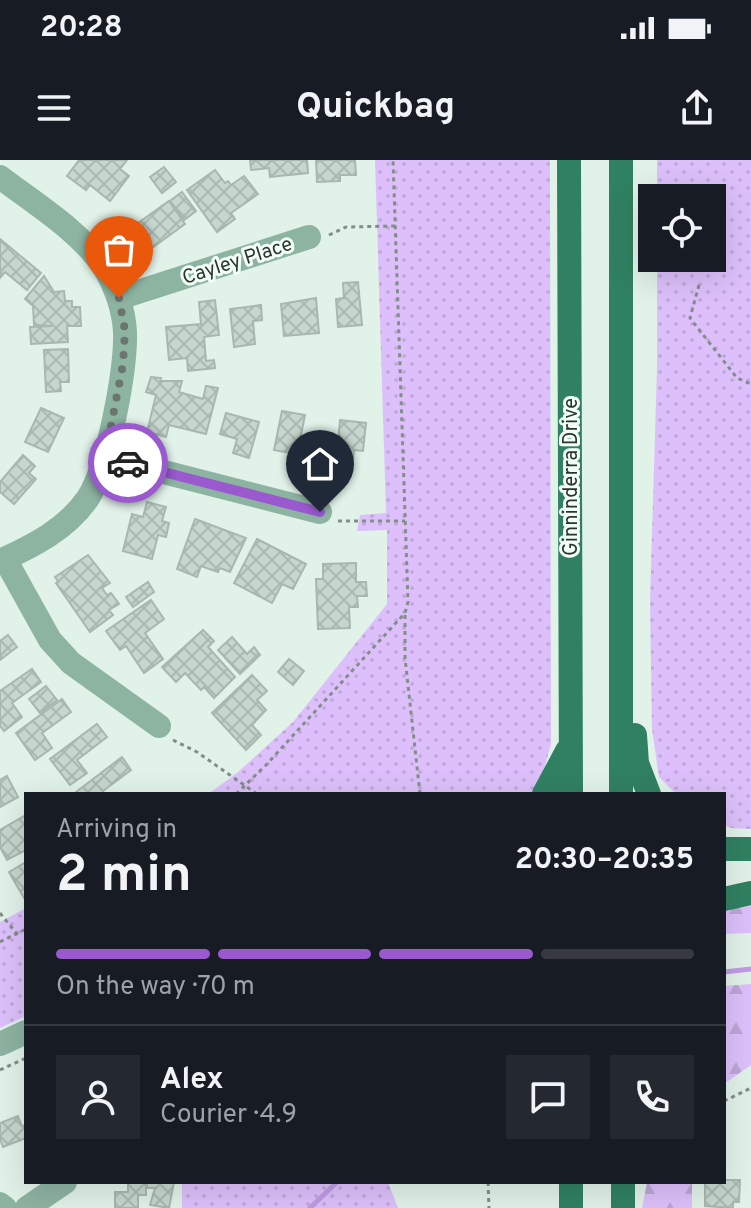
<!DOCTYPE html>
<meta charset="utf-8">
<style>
body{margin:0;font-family:Overpass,sans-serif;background:#242831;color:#f1f3f6;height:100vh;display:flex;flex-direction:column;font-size:30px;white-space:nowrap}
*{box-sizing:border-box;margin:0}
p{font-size:26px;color:#9ea1a6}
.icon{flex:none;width:44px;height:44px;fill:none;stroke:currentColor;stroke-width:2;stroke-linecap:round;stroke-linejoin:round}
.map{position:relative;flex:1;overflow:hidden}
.drawer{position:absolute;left:24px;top:632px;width:702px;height:392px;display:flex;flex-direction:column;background:#171b24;border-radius:0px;box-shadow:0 8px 32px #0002}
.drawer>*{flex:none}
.fabs{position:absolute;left:638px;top:24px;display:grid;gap:16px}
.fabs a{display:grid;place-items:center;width:88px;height:88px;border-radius:0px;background:#171b24;box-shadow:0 8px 32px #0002;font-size:40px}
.pin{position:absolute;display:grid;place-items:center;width:68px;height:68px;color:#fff;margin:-82px -34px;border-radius:50% 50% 50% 0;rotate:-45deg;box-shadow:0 0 8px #0007}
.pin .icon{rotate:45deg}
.courier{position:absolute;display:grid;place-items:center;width:80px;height:80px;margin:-40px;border:6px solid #9a59cf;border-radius:50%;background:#fff;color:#222;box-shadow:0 2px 10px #0007}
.overview em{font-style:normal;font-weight:700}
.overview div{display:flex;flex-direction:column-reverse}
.overview{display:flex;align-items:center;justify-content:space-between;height:136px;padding:0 32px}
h1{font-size:52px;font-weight:700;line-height:60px}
.bar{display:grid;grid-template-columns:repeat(4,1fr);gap:12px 8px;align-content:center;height:96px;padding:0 32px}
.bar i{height:10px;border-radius:6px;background:#363941}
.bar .active{background:#9a59cf}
.bar p{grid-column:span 4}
.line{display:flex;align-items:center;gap:20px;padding:0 32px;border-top:2px solid #363941}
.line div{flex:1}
.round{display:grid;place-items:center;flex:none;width:84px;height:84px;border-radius:0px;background:#242831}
.status{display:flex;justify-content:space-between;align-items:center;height:56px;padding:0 40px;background:#171b24;direction:ltr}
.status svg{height:22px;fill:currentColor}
header{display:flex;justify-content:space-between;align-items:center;height:104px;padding:0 32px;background:#171b24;font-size:36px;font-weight:700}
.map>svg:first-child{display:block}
</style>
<div class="status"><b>20:28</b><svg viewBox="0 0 49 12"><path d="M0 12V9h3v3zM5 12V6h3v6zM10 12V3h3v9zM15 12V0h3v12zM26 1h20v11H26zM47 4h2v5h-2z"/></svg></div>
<header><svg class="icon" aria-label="menu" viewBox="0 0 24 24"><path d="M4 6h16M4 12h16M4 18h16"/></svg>Quickbag<svg class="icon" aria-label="share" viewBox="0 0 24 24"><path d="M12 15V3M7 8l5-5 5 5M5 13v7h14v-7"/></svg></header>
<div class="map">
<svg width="751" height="1048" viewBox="0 0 751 1048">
<defs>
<pattern id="forest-firs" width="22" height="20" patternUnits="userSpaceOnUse" patternTransform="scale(2)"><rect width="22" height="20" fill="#ddc0fb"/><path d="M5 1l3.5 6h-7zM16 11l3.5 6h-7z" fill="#bea6d7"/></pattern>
<pattern id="park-dots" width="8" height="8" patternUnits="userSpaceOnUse" patternTransform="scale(2)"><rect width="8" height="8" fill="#ddc0fb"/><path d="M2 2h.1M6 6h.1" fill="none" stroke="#bea6d7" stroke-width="1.8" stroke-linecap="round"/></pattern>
<pattern id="building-cross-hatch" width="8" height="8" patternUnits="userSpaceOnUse" patternTransform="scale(2)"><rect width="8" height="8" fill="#c6d7ce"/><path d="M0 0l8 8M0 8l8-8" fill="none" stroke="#aab9b1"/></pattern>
</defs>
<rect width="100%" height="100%" fill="#e1f2e9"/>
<g fill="url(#forest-firs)">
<polygon points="751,746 751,773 724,774 724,750"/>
<polygon points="751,824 751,905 724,924 724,826"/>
<polygon points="647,1022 692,1022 692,1048 642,1048"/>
</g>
<g fill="url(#park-dots)">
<polygon points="375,0 550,0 551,584 538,631 535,634 208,634 237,613 293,562 387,444 387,370 357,371 360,355 386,353"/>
<polygon points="657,0 751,0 751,669 731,668 724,665 724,634 676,634 659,617 652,569 650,442 657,207 657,98 712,98 712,38 657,38"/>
<polygon points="26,748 26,856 0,868 0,762"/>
<polygon points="182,1022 388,1022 398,1048 182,1048"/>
</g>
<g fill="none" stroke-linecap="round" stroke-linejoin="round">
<g stroke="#c09be4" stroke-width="5">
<polyline points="724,812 751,809"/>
<polyline points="310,1048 337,1022"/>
</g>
</g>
<g fill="url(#building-cross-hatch)" stroke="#a7b8af" stroke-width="2">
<polygon points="79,0 127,0 120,9 129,16 110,41 90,25 86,30 67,16"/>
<polygon points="250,0 307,0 308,13 270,17 269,8 251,10"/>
<polygon points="316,0 355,0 356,15 340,15 340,21 317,22"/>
<polygon points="164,7 176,22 162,33 150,17"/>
<polygon points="215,10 225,23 228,21 231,25 244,16 258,34 231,53 235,59 217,72 187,30"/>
<polygon points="182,32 196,51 184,60 170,41"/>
<polygon points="169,41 185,64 141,96 124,73"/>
<polygon points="0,79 41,113 27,130 5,112 0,118"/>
<polygon points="44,116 54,132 64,131 65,141 72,141 72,147 80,147 81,166 67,166 68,182 31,184 30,167 52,166 34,165 33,146 25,139"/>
<polygon points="358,122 362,165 338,167 336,139 344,138 343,123"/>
<polygon points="316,138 319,173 284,176 281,144"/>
<polygon points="215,140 219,175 204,177 206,201 214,200 215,208 188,211 187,198 169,200 166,167 201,164 199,142"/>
<polygon points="261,145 262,160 253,161 255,184 234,187 230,149"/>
<polygon points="68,189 69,222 60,222 61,231 46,232 44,190"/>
<polygon points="151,217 161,218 160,221 182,221 179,232 203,239 206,226 218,228 206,274 169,265 166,277 147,272 156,235 146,232"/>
<polygon points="41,248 64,258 48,292 25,282"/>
<polygon points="282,251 305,255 300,280 309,282 306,296 274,290"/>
<polygon points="226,253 259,262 249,298 233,293 237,279 220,274"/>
<polygon points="340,260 366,263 363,291 354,290 352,306 336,305"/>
<polygon points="23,295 35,306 29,313 36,319 14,344 0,332 0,322"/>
<polygon points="147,342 166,347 162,361 169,363 166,377 158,375 152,399 123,391 132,354 143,357"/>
<polygon points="195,359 246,378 230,412 220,408 218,412 201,406 197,417 177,409"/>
<polygon points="257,379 306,404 293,429 282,424 272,443 234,423"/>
<polygon points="88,395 110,423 102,428 107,435 111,433 119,444 109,450 113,455 90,472 56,423 58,421 55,417"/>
<polygon points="356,403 356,422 366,422 367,436 357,436 358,447 349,447 350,468 318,469 316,419 323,419 323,404"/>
<polygon points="148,422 154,432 133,447 126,437"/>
<polygon points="151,440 164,459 145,473 163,499 144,513 126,486 120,490 106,471"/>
<polygon points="203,470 214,481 208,487 235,517 214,538 204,527 201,530 185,513 176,522 162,507"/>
<polygon points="8,475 17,487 0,500 0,481"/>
<polygon points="232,477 247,494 254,487 260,495 240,514 218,490"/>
<polygon points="289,499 304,511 293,525 278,512"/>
<polygon points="32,509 41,522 12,543 22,557 4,571 0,566 0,531"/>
<polygon points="252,515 267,531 257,540 266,550 252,565 261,575 246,590 212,553"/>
<polygon points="46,526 57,540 40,553 29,539"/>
<polygon points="62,539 71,552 42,573 52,588 35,600 16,573"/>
<polygon points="97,564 107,577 77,600 87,613 70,625 50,599"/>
<polygon points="122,597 131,610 103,631 104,634 78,634 76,632"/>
<polygon points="7,616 18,637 0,647 0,620"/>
<polygon points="26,655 26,690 7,700 0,687 0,670"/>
<polygon points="26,702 26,737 24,738 9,712"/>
<polygon points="18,956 22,966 26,965 26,978 3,987 0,979 0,963"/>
<polygon points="724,1020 740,1020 739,1042 733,1042 733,1048 705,1046 705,1022 724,1022"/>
<polygon points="128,1022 146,1022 146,1035 138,1035 138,1048 115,1048 115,1032 128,1032"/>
<polygon points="147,1022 174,1022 169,1048 150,1045 155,1028 147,1028"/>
</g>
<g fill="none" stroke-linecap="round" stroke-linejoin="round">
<g stroke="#828e87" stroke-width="3" stroke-dasharray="4 4" stroke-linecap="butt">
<polyline points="329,75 346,67 395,66"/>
<polyline points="699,125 690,158 737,218 751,224"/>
<polyline points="338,361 405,361"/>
<polyline points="405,455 405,498 420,634"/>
<polyline points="173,580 197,592 257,634"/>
<polyline points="236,634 266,605 405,453 408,442 393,0"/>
<polyline points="0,753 17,774"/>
<polyline points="0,782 26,769"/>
<polyline points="0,910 26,898"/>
<polyline points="724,941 751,928"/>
<polyline points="488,1022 489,1048"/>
</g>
<g stroke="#8db3a1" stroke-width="24">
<path d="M 0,17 C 34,43 83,73 105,109 C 116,127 124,151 125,172 C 126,210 108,307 88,338 C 67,369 33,386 0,401"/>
<polyline points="119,138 309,77"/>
<polyline points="105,297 320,352"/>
<polyline points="5,399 50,480 71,503 159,566"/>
<polyline points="0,884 26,872"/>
<polyline points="0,1044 5,1048"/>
<polyline points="27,1048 65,1022"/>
</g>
<g stroke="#308161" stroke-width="24">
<polyline points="569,0 571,634"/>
<polyline points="635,575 637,603 649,634"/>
<polyline points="544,634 567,591"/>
<polyline points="621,634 621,0"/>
<polyline points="724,689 751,689"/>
<polyline points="724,739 751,733"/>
<polyline points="571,1022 571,1048"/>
<polyline points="623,1022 623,1048"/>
</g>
</g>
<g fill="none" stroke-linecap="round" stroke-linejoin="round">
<polyline stroke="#6c7671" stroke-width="8" stroke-dasharray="0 14.4" points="119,138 125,171 123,204 105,297 128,303"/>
<polyline stroke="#9a59cf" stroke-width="10" points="128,303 320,352"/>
</g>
<g text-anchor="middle" stroke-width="6" stroke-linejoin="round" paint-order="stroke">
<g font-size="20" fill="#2d3430" stroke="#f1fff7">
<text transform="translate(237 100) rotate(-18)" y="7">Cayley Place</text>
<text transform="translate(570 317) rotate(-90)" y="7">Ginninderra Drive</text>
</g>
</g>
</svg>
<div class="fabs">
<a><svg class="icon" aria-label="locate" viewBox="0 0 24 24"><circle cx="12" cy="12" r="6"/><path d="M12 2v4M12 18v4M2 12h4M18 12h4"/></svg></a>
</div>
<div class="pin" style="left:119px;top:138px;background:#ea580c"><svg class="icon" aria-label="bag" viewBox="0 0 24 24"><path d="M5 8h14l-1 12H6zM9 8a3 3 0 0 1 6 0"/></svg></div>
<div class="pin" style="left:320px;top:352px;background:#1f2937"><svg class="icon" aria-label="home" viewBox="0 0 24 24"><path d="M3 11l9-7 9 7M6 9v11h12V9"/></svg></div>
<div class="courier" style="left:128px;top:303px"><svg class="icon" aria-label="car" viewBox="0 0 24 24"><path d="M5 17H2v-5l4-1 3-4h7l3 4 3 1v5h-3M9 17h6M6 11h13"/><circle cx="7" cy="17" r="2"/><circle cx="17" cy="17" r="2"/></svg></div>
<section class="drawer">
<div class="overview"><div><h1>2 min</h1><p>Arriving in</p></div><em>20:30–20:35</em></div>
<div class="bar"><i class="active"></i><i class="active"></i><i class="active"></i><i></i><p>On the way · 70 m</p></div>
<div class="line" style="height:144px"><a class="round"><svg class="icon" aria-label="person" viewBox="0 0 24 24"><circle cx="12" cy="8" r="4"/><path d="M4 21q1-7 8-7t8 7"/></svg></a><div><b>Alex</b><p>Courier · 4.9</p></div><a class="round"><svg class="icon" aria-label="chat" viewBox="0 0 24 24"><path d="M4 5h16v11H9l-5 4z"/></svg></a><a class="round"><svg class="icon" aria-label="phone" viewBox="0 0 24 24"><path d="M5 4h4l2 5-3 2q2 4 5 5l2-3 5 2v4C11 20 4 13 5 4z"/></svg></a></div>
</section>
</div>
